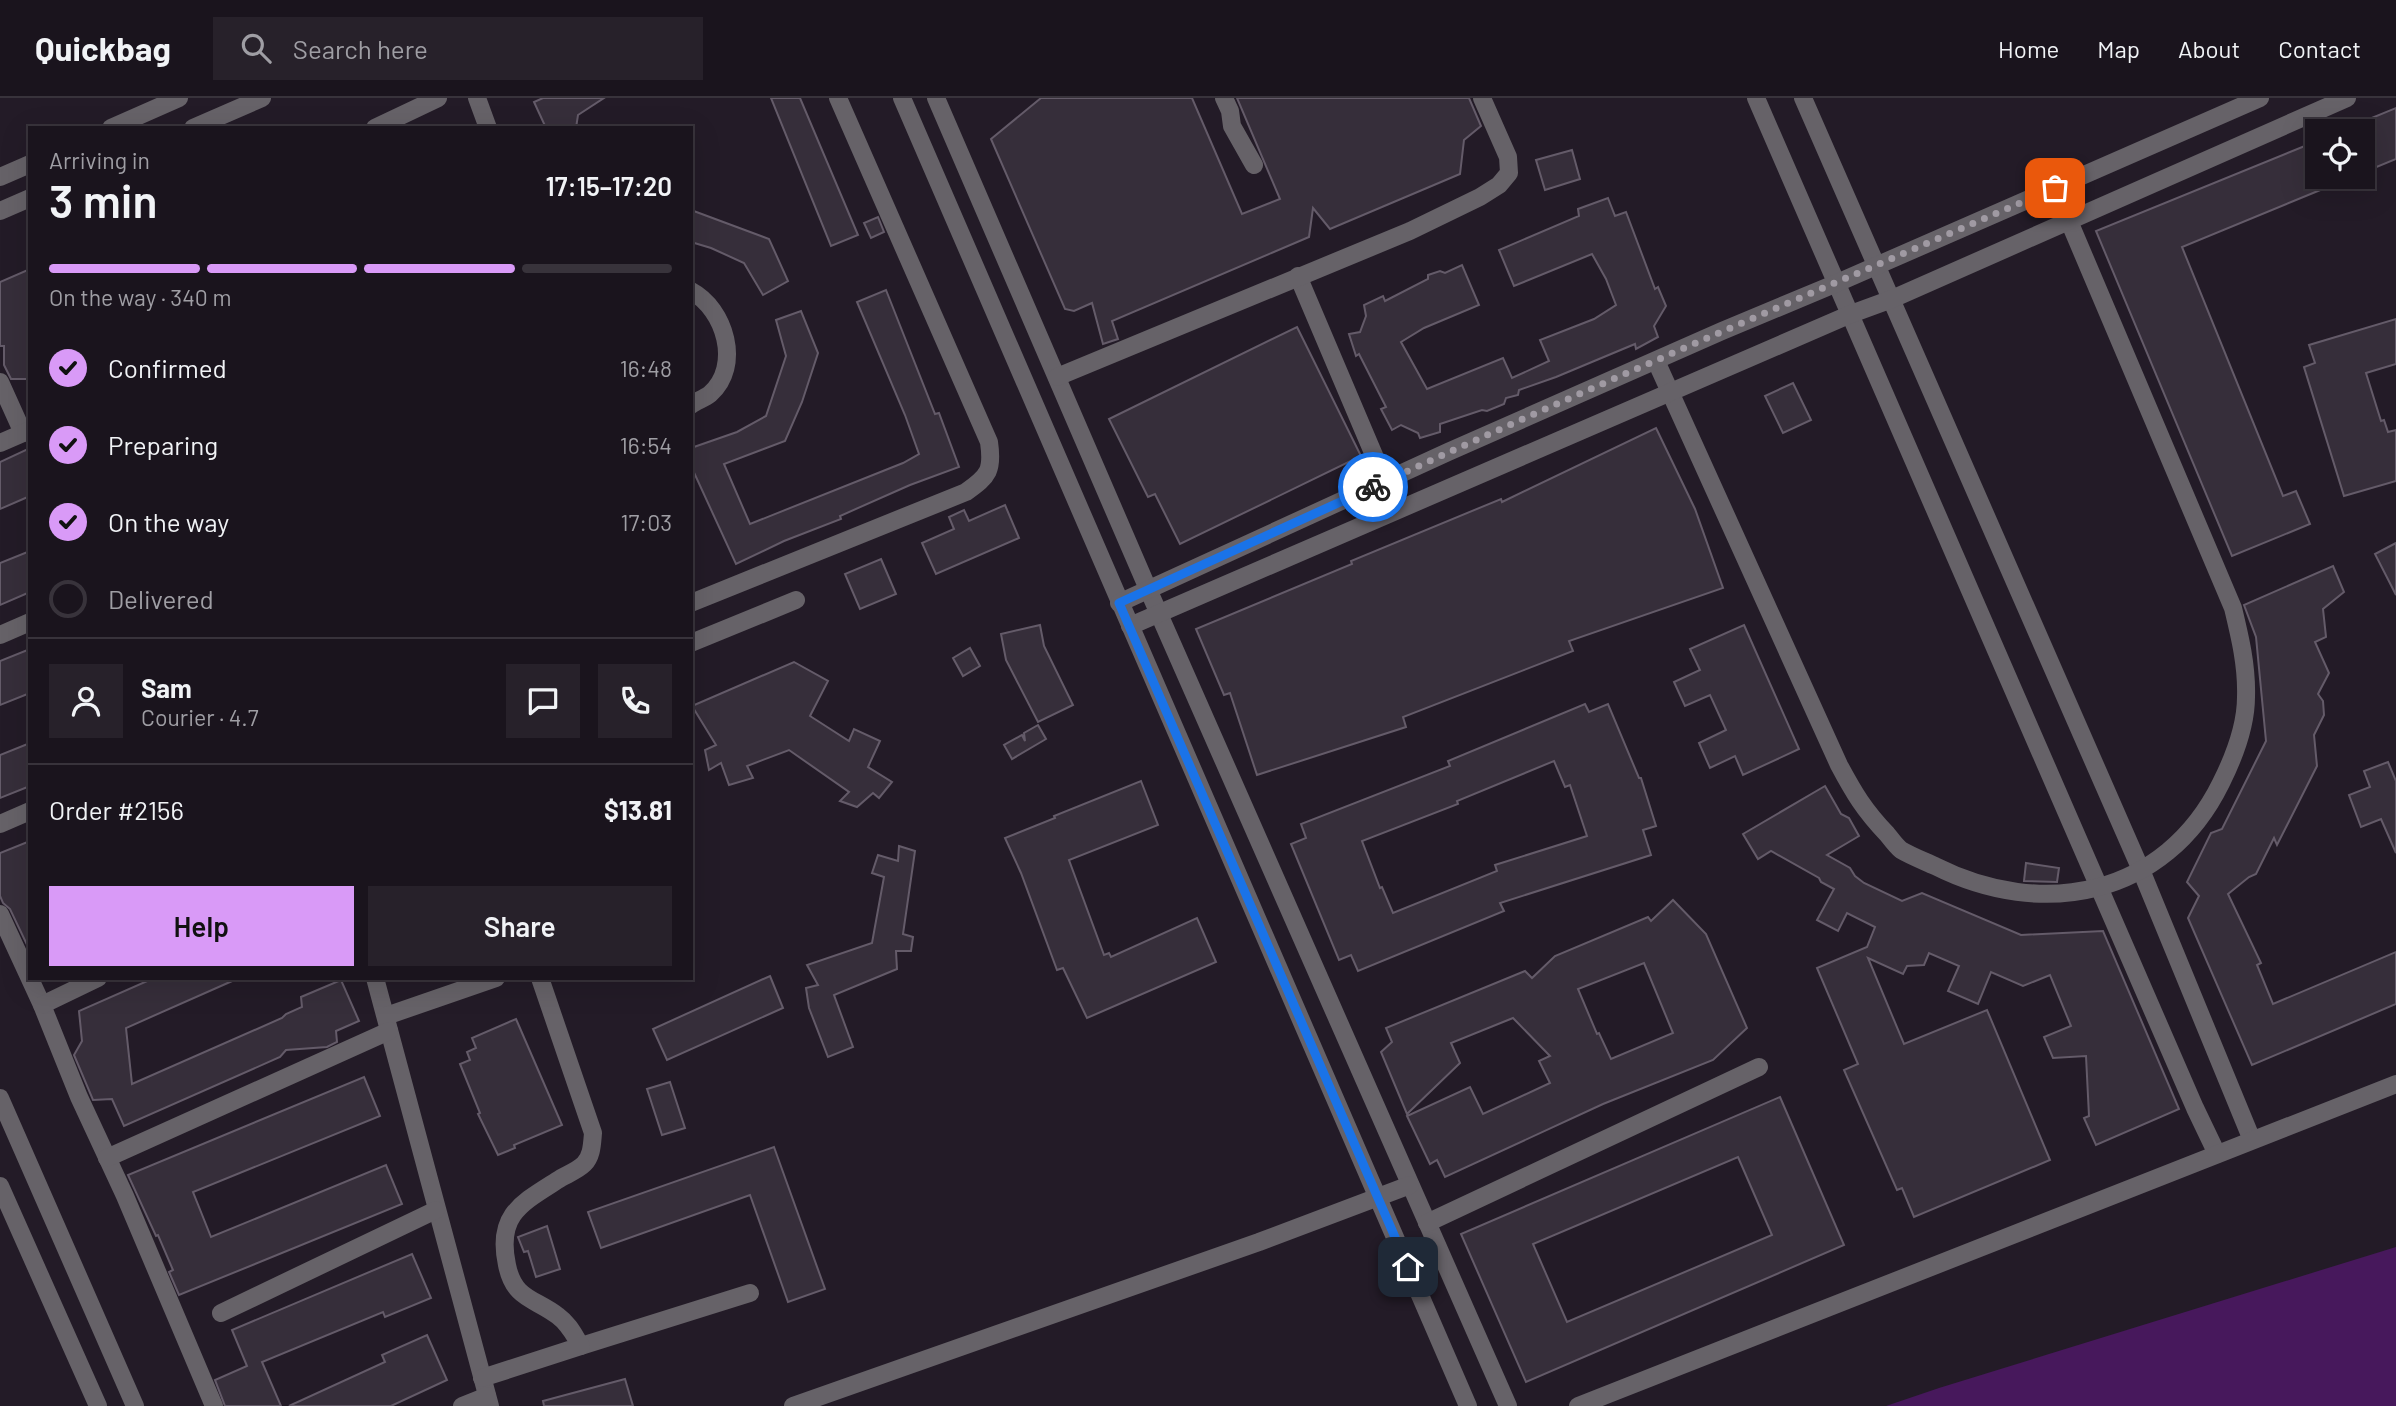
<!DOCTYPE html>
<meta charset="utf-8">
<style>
body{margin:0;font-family:Barlow,sans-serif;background:#27212a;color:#f1f3f6;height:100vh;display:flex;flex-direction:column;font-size:26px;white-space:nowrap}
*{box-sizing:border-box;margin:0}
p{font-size:23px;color:#9f9ea4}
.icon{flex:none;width:38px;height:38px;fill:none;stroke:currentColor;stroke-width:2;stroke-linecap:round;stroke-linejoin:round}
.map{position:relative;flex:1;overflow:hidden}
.details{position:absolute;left:28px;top:28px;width:665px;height:854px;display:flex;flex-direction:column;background:#1a141d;border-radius:0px;box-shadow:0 7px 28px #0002,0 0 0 2px #38333b}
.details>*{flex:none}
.buttons{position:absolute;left:2305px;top:21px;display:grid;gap:14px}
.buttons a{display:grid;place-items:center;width:70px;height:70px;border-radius:0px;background:#1a141d;box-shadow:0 7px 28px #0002,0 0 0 2px #38333b;font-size:35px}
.pin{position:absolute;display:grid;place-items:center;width:60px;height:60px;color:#fff;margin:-30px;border-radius:14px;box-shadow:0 4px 10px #0006}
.courier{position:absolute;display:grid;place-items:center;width:70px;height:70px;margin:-35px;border:5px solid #1a73e8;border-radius:50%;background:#fff;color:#222;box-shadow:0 2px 9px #0007}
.overview em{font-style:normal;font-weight:600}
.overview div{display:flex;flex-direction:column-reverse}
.overview{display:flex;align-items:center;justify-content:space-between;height:119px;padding:0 21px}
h1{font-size:46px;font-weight:600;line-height:52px}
.bar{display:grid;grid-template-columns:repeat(4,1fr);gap:10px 7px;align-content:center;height:84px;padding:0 21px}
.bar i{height:9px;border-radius:5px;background:#38333b}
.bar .active{background:#d99af7}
.bar p{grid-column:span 4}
.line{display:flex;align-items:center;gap:18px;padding:0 21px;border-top:2px solid #38333b}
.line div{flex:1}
.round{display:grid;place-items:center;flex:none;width:74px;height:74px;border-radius:0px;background:#27212a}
ol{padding:0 21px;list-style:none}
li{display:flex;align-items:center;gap:21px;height:77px}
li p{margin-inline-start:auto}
li .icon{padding:7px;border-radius:50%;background:#d99af7;color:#111;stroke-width:4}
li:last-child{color:#9f9ea4}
li i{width:38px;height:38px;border:4px solid #38333b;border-radius:50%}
.action{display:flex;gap:14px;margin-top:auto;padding:14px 21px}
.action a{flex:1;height:80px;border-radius:0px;background:#d99af7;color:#111;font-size:28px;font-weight:600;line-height:80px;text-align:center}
.action a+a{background:#27212a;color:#f1f3f6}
header{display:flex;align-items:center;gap:42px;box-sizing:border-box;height:98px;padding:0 35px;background:#1a141d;border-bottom:2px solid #38333b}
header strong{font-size:33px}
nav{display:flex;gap:38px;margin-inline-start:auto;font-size:24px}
.search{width:490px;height:63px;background:#27212a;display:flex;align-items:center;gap:18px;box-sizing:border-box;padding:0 24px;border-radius:0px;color:#9f9ea4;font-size:26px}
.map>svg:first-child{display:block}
</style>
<header>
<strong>Quickbag</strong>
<div class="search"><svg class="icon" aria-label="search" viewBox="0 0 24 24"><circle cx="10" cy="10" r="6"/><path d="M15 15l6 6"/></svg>Search here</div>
<nav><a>Home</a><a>Map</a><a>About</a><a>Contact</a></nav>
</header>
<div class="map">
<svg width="2396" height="1308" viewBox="0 0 2396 1308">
<rect width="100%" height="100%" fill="#231b27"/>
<polygon fill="#47185c" points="2396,1149 2396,1308 1886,1308 1939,1290"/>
<g fill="#362e3a" stroke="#645b69" stroke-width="2" fill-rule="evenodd">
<polygon points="543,0 604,0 578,17 576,30 546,30 534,4"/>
<polygon points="771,0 800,0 858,137 831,148"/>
<polygon points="1041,0 1192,0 1242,116 1280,101 1237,0 1469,0 1481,28 1464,42 1460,76 1330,131 1313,110 1309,139 1112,223 1118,241 1103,246 1092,205 1074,213 1065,211 991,41"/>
<polygon points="2396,10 2396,61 2362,75 2362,24"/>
<polygon points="2317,43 2317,79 2352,79 2182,149 2283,398 2296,393 2310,426 2232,458 2096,133"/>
<polygon points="1572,52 1580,81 1545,92 1536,62"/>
<polygon points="1608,100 1615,118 1626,114 1655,191 1658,189 1666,208 1654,228 1658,239 1636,251 1635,246 1556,279 1519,292 1518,297 1506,300 1504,306 1487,313 1482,312 1440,326 1440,334 1420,340 1418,335 1401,327 1392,332 1381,311 1386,309 1359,256 1356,258 1349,236 1360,234 1366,218 1364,207 1383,198 1385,203 1428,181 1428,177 1440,173 1445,175 1462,167 1479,207 1424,230 1401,244 1427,291 1503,260 1512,280 1549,263 1540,242 1594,221 1616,207 1606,181 1592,156 1514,188 1499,152 1579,118 1578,111"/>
<polygon points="691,112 769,141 788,183 763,197 744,165 711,150 691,144"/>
<polygon points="878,119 884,134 871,140 864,125"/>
<polygon points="30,171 30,281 11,281 4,267 4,248 0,248 0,184"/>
<polygon points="886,192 935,316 939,315 959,369 910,387 840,418 841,421 784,443 736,466 691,368 691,350 737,334 766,318 786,258 776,222 801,213 818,255 802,304 785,343 724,366 750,426 903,365 919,356 905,317 857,204"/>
<polygon points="2396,221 2396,266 2366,275 2381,323 2384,322 2388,334 2396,332 2396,383 2344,398 2304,269 2315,265 2309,247"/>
<polygon points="1297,229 1361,358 1180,446 1155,396 1148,399 1109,321"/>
<polygon points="1793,285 1811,322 1783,335 1765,298"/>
<polygon points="1656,330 1695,411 1723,490 1569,543 1573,553 1403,619 1406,629 1257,677 1230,595 1224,597 1196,531 1352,466 1351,463 1501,401 1502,404"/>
<polygon points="30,350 30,398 0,411 0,364"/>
<polygon points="1005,407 1019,440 936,476 922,445 954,431 949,419 964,412 969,423"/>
<polygon points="2396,445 2396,497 2375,456"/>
<polygon points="30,453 30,494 0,507 0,465"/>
<polygon points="881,461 896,496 860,511 845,476"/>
<polygon points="2333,468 2344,494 2323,511 2326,539 2315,544 2329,575 2318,596 2323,603 2324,617 2314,637 2317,668 2277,747 2274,740 2256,776 2249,779 2228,796 2261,865 2257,867 2273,906 2396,854 2396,906 2252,967 2188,820 2199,798 2187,784 2211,735 2222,731 2266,643 2256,539 2244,507"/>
<polygon points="1040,527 1044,548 1073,607 1038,624 1006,562 1001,536"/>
<polygon points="1744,527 1799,651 1743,677 1735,658 1710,670 1699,645 1726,632 1710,597 1685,608 1674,584 1700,572 1690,551"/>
<polygon points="970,550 980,568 963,578 953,560"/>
<polygon points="30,551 30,595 0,607 0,563"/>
<polygon points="794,564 828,583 810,618 849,643 854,631 880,643 868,669 892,684 879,700 873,695 857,709 840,703 849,694 789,652 747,668 753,680 729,687 721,665 709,672 705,652 716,647 692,608"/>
<path d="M 1585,606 L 1589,614 L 1608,606 L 1639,680 L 1641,680 L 1656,728 L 1643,732 L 1651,757 L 1500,805 L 1504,813 L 1358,873 L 1351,857 L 1339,862 L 1291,746 L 1306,740 L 1301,726 L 1450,668 L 1448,663 ZM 1554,663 L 1565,689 L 1570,687 L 1587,738 L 1495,767 L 1497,773 L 1393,815 L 1382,789 L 1380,790 L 1362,743 L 1458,706 L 1457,703 Z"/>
<polygon points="1038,627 1046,641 1012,661 1004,647 1022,637 1025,643 1024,635"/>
<polygon points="30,645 30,688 0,700 0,657"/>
<polygon points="2388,664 2396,683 2396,755 2381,721 2361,729 2349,697 2370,689 2364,673"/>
<polygon points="1141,683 1158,727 1069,762 1104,857 1109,855 1111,859 1197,820 1216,864 1087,920 1063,870 1057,872 1021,775 1005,740 1055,720 1054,718"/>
<polygon points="1825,688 1841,716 1849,720 1859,738 1827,757 1850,770 1855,778 1864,785 1902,803 1922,795 2021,837 2103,833 2179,1011 2096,1047 2084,1020 2089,1018 2086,958 2053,960 2044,939 2071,928 2050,877 2023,888 1991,874 1978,906 1948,893 1959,868 1929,855 1924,867 1907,868 1903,876 1868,860 1904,946 1987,912 2050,1062 1914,1119 1902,1090 1897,1092 1844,972 1858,966 1817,870 1867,849 1875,829 1847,815 1838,833 1817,822 1834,791 1821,784 1819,780 1771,753 1758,761 1743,736"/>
<polygon points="30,743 30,853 10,811 3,805 0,798 0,755"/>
<polygon points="899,748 915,753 903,836 913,839 911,853 896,853 897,871 834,897 853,949 828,959 809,910 806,890 818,887 807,867 872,845 884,779 872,775 878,757 898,763"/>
<polygon points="2026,765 2059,770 2057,784 2024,783"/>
<path d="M 1673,802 L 1706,836 L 1747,930 L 1713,962 L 1603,1006 L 1445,1079 L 1437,1062 L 1430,1066 L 1407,1018 L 1470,989 L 1483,1016 L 1550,985 L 1539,963 L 1550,958 L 1513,920 L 1451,945 L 1460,965 L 1407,1016 L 1381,954 L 1392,944 L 1386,930 L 1525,873 L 1532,880 L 1555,858 L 1648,819 L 1651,823 ZM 1644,865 L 1673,935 L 1611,961 L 1599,935 L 1597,936 L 1578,891 Z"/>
<polygon points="770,878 783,910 667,962 653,931"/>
<polygon points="154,880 239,880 126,930 132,986 282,920 286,916 302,909 301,899 341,882 359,923 336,933 337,944 327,949 286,952 280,959 124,1028 112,1001 93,1002 74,957 82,943 79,913"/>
<polygon points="516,921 562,1027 514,1047 515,1050 498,1057 478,1016 480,1015 460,966 470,962 467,954 476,950 472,940"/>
<polygon points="364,979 380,1018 193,1094 211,1139 386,1067 402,1106 179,1197 169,1174 173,1172 158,1137 156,1138 128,1077"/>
<polygon points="670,984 685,1030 662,1037 647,991"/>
<path d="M 1780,999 L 1844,1147 L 1526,1284 L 1461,1136 ZM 1738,1059 L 1772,1137 L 1567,1224 L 1533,1146 Z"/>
<polygon points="774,1049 825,1191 788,1204 750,1097 601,1150 588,1114"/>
<polygon points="547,1128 560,1171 536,1179 528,1153 524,1154 518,1139"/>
<polygon points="412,1156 431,1200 385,1219 383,1214 262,1264 281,1308 225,1308 215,1282 247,1268 232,1232"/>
<polygon points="427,1237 447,1282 391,1308 289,1308 385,1264 382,1257"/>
<polygon points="625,1281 633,1308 544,1308 543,1303"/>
</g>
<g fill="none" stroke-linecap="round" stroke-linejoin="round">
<g stroke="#666268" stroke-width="18">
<polyline points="477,0 488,30"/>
<polyline points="902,0 1468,1308"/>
<polyline points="936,0 1148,491 1508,1308"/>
<polyline points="1224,0 1230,13 1232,28 1254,67"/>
<polyline points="1756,0 2195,1010 2217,1056"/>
<polyline points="1803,0 2141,772 2252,1042"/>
<polyline points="111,30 179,0"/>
<polyline points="193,30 262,0"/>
<polyline points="375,30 438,0"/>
<polyline points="0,79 30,66"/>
<polyline points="0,113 30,100"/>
<polyline points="1298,178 1385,383"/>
<path d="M 691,193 C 725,211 742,268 710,296 C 705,300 697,303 691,307"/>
<path d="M 1656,263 L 1839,667 C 1854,695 1864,712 1887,736 C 1891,741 1896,748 1901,752 C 1911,758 1924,763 1935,768 C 2042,822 2165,799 2221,685 C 2234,659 2246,629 2246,599 C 2247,568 2240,539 2233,510 L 2055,90"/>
<polyline points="1057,279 1410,133 1480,99 1499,87 1509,75 1508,59 1482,0"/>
<polyline points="0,284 23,335"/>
<polyline points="0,345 30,332"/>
<path d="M 691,505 L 966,394 C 989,378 993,372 989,344 L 838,0"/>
<polyline points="1119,505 1448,354 1722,233 1837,185 2260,0"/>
<polyline points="1130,528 1851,216 1892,201 2347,0"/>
<polyline points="0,537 30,524"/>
<polyline points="691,545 796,502"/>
<polyline points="0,726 30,713"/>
<polyline points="0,816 42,907 79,999 125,1098 214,1308"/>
<polyline points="375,880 490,1308"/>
<polyline points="42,907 98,880"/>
<polyline points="386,918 496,880"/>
<polyline points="0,1000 135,1308"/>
<polyline points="107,1060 389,933"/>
<polyline points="0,1088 98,1308"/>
<polyline points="1427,1125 1759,969"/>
<polyline points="221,1215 436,1112"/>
<polyline points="581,1248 750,1195"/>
<path d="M 482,1280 L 581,1248 C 574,1237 569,1226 558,1218 C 535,1200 514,1202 507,1167 C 496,1116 522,1105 561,1080 C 568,1076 578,1072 584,1066 C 592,1058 592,1046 593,1035 L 540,880"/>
<polyline points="462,1308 487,1298"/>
<polyline points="793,1308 1259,1144 1410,1087"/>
<polyline points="1578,1308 2396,986"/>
</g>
</g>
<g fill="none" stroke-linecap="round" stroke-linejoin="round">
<path stroke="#a09aa3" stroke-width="7" stroke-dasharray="0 12.6" d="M 1373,389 C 1598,285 1827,189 2055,90"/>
<polyline stroke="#1a73e8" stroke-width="9" points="1373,389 1119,505 1408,1169"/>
</g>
</svg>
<div class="buttons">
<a><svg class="icon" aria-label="locate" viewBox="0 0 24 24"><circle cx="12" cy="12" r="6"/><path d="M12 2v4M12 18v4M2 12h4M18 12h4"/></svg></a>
</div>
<div class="pin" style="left:2055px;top:90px;background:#ea580c"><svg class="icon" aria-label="bag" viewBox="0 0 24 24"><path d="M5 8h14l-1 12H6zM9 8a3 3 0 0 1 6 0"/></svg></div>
<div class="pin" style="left:1408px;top:1169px;background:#1f2937"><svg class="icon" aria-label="home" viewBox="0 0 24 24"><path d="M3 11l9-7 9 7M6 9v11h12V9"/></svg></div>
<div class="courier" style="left:1373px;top:389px"><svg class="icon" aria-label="bike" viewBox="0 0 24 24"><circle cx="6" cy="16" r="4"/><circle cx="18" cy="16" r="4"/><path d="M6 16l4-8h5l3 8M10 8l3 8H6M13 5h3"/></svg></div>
<section class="details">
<div class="overview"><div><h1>3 min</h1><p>Arriving in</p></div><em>17:15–17:20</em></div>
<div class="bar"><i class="active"></i><i class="active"></i><i class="active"></i><i></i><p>On the way · 340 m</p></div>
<ol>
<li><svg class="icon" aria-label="check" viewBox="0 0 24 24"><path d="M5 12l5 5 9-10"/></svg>Confirmed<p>16:48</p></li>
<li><svg class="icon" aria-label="check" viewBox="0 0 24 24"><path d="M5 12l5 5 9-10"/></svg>Preparing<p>16:54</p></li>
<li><svg class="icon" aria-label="check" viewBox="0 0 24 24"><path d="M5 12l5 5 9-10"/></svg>On the way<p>17:03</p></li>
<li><i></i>Delivered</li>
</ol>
<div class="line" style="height:126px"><a class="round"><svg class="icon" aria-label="person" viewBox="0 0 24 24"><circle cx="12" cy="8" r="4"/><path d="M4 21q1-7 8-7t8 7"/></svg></a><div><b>Sam</b><p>Courier · 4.7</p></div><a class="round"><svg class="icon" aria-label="chat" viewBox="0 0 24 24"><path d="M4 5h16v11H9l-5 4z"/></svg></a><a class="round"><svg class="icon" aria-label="phone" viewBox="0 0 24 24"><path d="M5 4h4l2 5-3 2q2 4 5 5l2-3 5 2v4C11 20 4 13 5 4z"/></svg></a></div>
<div class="line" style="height:91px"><div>Order #2156</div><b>$13.81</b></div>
<div class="action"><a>Help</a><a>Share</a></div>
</section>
</div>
